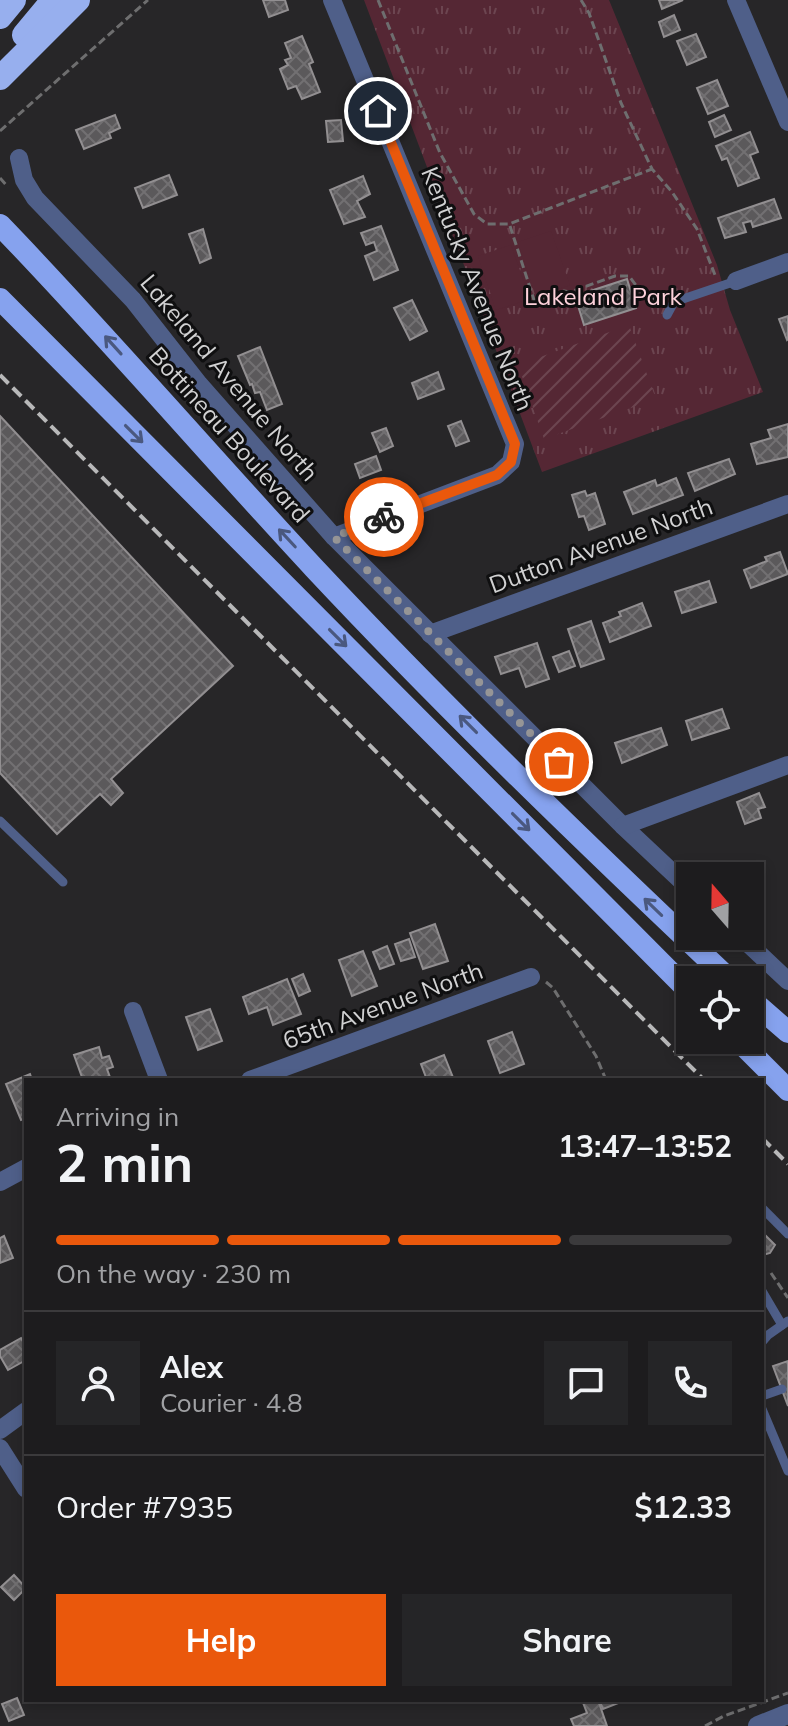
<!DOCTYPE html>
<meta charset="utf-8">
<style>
body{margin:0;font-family:Mulish,sans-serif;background:#252527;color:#f1f3f6;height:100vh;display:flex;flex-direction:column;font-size:30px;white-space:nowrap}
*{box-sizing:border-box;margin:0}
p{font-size:26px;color:#a0a1a4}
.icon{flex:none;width:44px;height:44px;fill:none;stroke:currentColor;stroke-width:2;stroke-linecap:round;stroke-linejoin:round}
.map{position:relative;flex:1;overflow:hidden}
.panel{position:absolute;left:24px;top:1078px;width:740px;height:624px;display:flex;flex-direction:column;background:#1d1c1e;border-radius:0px;box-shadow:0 4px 12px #0003,0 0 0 2px #3b3a3c}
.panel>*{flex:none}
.needle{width:52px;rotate:340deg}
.fabs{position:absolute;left:676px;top:862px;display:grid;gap:16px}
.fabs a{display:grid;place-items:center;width:88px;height:88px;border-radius:0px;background:#1d1c1e;box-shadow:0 4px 12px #0003,0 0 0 2px #3b3a3c;font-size:40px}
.pin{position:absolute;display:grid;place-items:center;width:68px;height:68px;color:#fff;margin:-34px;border:4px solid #fff;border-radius:50%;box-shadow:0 2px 8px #0007}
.courier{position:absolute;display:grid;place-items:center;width:80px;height:80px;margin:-40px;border:6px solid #ea580c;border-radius:50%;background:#fff;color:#222;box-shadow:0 2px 10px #0007}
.summary em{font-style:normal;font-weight:700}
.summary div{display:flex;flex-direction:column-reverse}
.summary{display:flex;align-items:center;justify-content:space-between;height:136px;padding:0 32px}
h1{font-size:52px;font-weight:700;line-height:60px}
.bar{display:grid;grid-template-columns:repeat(4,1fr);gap:12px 8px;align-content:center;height:96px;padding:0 32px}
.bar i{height:10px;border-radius:6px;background:#3b3a3c}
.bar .active{background:#ea580c}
.bar p{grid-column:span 4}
.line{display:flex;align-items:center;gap:20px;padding:0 32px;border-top:2px solid #3b3a3c}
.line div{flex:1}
.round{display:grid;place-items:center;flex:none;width:84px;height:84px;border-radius:0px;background:#252527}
.action{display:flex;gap:16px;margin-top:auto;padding:16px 32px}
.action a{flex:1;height:92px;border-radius:0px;background:#ea580c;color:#fff;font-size:32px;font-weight:700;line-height:92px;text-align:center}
.action a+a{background:#252527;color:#f1f3f6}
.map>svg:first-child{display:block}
</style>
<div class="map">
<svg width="788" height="1726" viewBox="0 0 788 1726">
<defs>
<pattern id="grass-tufts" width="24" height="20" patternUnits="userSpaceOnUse" patternTransform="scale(2)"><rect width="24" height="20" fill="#552734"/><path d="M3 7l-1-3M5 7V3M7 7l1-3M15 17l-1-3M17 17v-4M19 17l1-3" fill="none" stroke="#6c4550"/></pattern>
<pattern id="garden-furrows" width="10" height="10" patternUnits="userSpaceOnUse" patternTransform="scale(2)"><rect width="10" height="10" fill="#552734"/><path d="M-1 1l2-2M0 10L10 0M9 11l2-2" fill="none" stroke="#6c4550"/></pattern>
<pattern id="building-cross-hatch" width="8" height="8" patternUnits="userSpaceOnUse" patternTransform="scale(2)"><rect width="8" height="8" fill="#5b595b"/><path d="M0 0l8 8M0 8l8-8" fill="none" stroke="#727072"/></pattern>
</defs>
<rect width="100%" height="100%" fill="#272628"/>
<polygon fill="url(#grass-tufts)" points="364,0 609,0 717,265 730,310 763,392 542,472"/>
<polygon fill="url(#garden-furrows)" points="629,325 656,399 544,439 518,365"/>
<g fill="#552734">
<polygon points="551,231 570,285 536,297 518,242"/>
<polygon points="511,245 530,299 496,310 478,256"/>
</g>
<g fill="url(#building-cross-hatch)" stroke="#928f91" stroke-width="2">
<polygon points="263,0 285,0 288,10 269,17"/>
<polygon points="659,0 683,0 662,9"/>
<polygon points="674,15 680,30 664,37 659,22"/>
<polygon points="696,34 706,57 687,65 677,41"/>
<polygon points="302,36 313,62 309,64 320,92 302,99 296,86 288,89 280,69 288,65 285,60 291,58 285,43"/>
<polygon points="717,80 728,106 708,114 697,88"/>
<polygon points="115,115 120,128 109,133 111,138 84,149 76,130"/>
<polygon points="724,115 731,130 715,137 709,122"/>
<polygon points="341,120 343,141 328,142 326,121"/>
<polygon points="750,132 758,152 750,155 759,178 738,186 727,158 722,160 716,146"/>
<polygon points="169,175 177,195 143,208 135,188"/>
<polygon points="363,176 370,194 357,201 365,217 344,224 330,190"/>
<polygon points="774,199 781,218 753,227 751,221 743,223 746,232 725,238 718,218"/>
<polygon points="381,226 398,270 374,280 365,256 377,251 374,242 366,245 361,233"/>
<polygon points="203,229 211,258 200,263 189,234"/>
<polygon points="627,279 636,308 584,325 575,296"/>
<polygon points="412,300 427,331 410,340 394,308"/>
<polygon points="788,316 788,339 787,340 779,319"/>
<polygon points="260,347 282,404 267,410 260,392 255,393 252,384 250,385 238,356"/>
<polygon points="438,372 444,389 418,399 412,383"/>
<polygon points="0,416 233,666 111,779 123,793 111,805 100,794 57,834 0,773"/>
<polygon points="461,421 469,441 456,446 448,426"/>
<polygon points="788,424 788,457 757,464 751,444 771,438 768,430"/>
<polygon points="386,428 393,446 380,452 372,433"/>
<polygon points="376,456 381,470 360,478 355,464"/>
<polygon points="729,459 735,474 695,491 688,473"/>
<polygon points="676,478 683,495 633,514 624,492 655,480 657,486"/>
<polygon points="585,491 587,496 595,493 605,524 589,530 584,516 579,517 572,495"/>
<polygon points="780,552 788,574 751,588 744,570 767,561 765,557"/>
<polygon points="709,581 716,602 682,613 675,592"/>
<polygon points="642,603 651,626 610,642 603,623 621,616 619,612"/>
<polygon points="591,621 604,659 581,667 568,629"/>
<polygon points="537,643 549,679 526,687 519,668 501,674 495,657"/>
<polygon points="569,651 575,666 559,672 553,657"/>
<polygon points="722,709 729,728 692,740 686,721"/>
<polygon points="661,728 667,745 622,763 615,743"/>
<polygon points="759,793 765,807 758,809 761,818 745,824 737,802"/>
<polygon points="435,924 448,961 423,969 410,933"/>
<polygon points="409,939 415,957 401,961 395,944"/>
<polygon points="387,946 394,964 380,969 373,952"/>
<polygon points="363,951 377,986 352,996 339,960"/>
<polygon points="303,974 310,991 299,996 292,979"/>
<polygon points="287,979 301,1014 273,1025 267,1007 249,1014 243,997"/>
<polygon points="210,1009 222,1041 198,1050 186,1017"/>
<polygon points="512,1032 524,1064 500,1073 488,1041"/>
<polygon points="99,1047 102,1058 109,1056 113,1067 107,1069 111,1080 83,1080 74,1055"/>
<polygon points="444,1055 454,1080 427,1080 421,1064"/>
<polygon points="30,1074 32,1080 26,1080 26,1118 21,1120 6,1084"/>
<polygon points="762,1232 775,1245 770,1253 763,1255"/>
<polygon points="4,1236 13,1258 0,1263 0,1238"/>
<polygon points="21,1338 26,1347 26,1360 8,1370 0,1356 0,1350"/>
<polygon points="788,1361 788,1406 773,1366"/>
<polygon points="14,1575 26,1588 14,1600 1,1587"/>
<polygon points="17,1698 24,1715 9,1721 2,1704"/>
<polygon points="582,1700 598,1700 607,1726 574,1726 571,1719 587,1713"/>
<polygon points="599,1700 620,1700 621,1702 603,1709"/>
</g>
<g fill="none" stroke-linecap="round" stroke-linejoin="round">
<g stroke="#6e6e6f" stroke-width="3" stroke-dasharray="8 4" stroke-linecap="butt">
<polyline points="378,0 440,153 474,214 487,224 509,224 652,169"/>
<polyline points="581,0 589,13 621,103 652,169 672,192 697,229 715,275"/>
<polyline points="0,131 148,0"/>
<polyline points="0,178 8,187"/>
<polyline points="510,226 534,300 564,291 570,292 615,276 629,276 641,292 661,302"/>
<polyline points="546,982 553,988 596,1056 606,1080"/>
<polyline points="771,1273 788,1298"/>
<polyline points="705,1726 724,1716 788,1693"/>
</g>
<g stroke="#4f5f89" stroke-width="9">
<polyline points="667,315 674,302 736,281"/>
<polyline points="0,821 63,882"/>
<polyline points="762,1208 788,1234"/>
<polyline points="762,1291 782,1325"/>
<polyline points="762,1342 768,1335 788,1321"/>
<polyline points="762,1396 782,1389"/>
<polyline points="762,1409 788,1471"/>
</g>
<g stroke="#4f5f89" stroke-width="18">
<polyline points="332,0 515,444 511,462 497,475 334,537"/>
<polyline points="736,0 788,122"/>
<polyline points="19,158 24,180 35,198 133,300 199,384 334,537 623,826 690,889"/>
<polyline points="736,281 788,262"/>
<polyline points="430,634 788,504"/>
<polyline points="623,826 788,765"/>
<polyline points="740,936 788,981"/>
<polyline points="133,1011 159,1080"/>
<polyline points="250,1080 531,977"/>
<polyline points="0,1182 26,1168"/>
<polyline points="0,1430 26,1411"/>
<polyline points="0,1448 26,1489"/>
</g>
<polyline stroke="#4f5f89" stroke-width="20" points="758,1726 788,1714"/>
<g stroke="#86a2ee" stroke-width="22">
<path d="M 0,225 C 108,337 209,455 314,568 C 447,710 588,846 730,980"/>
<polyline points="0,299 690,992"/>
<polyline points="750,999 788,1032"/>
<polyline points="738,1040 788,1090"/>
</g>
<g stroke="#97afee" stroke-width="24">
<polyline points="0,17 14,0"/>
<polyline points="24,35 53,0"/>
<polyline points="0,78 78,0"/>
</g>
<g stroke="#b8b8b9" stroke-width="4" stroke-dasharray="12 6" stroke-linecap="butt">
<polyline points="0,375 704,1080"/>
<polyline points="762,1138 788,1164"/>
</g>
</g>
<defs><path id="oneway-shaft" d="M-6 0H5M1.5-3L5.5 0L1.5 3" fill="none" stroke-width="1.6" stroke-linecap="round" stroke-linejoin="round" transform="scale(2)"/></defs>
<g stroke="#4a587f">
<use href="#oneway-shaft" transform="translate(113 345) rotate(-132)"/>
<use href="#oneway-shaft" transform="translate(134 434) rotate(45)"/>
<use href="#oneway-shaft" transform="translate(287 538) rotate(-133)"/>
<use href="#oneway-shaft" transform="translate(338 638) rotate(45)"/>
<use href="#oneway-shaft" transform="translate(468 724) rotate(-135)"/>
<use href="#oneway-shaft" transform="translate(521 822) rotate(45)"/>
<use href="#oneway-shaft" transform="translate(653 907) rotate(-136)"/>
</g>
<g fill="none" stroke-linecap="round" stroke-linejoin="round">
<polyline stroke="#969596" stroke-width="8" stroke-dasharray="0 14.4" points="384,517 334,537 559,762"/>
<polyline stroke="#ea580c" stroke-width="10" points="378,111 515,444 511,462 497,475 384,517"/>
</g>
<g text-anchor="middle" stroke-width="6" stroke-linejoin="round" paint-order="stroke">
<g font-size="24" fill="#d1d1d2" stroke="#0f0f10">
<text transform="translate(477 289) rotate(68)" y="8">Kentucky Avenue North</text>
<text transform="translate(229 378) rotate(50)" y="8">Lakeland Avenue North</text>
<text transform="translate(229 435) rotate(48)" y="8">Bottineau Boulevard</text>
<text transform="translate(601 546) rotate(-20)" y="8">Dutton Avenue North</text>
<text transform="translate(383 1006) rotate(-20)" y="8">65th Avenue North</text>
</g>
<g font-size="24" fill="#fdd1da" stroke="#0f0f10">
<text x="603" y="305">Lakeland Park</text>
</g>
</g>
</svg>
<div class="fabs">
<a><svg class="needle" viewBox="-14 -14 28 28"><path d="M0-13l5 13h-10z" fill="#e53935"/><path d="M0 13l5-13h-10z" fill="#a0a1a4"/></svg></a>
<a><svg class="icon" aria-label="locate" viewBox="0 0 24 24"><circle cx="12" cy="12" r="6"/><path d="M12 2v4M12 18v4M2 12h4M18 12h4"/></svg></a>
</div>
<div class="pin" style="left:559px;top:762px;background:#ea580c"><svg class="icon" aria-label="bag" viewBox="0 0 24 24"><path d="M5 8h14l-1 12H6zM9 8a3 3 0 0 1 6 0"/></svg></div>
<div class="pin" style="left:378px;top:111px;background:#1f2937"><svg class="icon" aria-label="home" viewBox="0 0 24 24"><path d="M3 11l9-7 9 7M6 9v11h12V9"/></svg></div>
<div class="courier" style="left:384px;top:517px"><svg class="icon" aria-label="bike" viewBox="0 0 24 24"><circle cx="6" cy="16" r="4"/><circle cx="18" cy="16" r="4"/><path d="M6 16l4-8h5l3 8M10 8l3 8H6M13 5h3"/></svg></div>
<section class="panel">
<div class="summary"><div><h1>2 min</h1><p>Arriving in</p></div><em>13:47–13:52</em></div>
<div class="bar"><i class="active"></i><i class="active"></i><i class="active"></i><i></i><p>On the way · 230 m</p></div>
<div class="line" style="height:144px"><a class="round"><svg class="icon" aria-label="person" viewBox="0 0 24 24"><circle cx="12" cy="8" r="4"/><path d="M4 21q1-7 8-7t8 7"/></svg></a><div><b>Alex</b><p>Courier · 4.8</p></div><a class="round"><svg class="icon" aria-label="chat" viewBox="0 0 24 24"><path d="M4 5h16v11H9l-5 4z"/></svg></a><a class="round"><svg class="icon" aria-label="phone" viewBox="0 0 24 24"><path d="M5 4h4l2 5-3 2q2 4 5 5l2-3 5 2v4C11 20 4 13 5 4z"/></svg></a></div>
<div class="line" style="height:104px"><div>Order #7935</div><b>$12.33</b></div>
<div class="action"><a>Help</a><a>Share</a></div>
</section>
</div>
